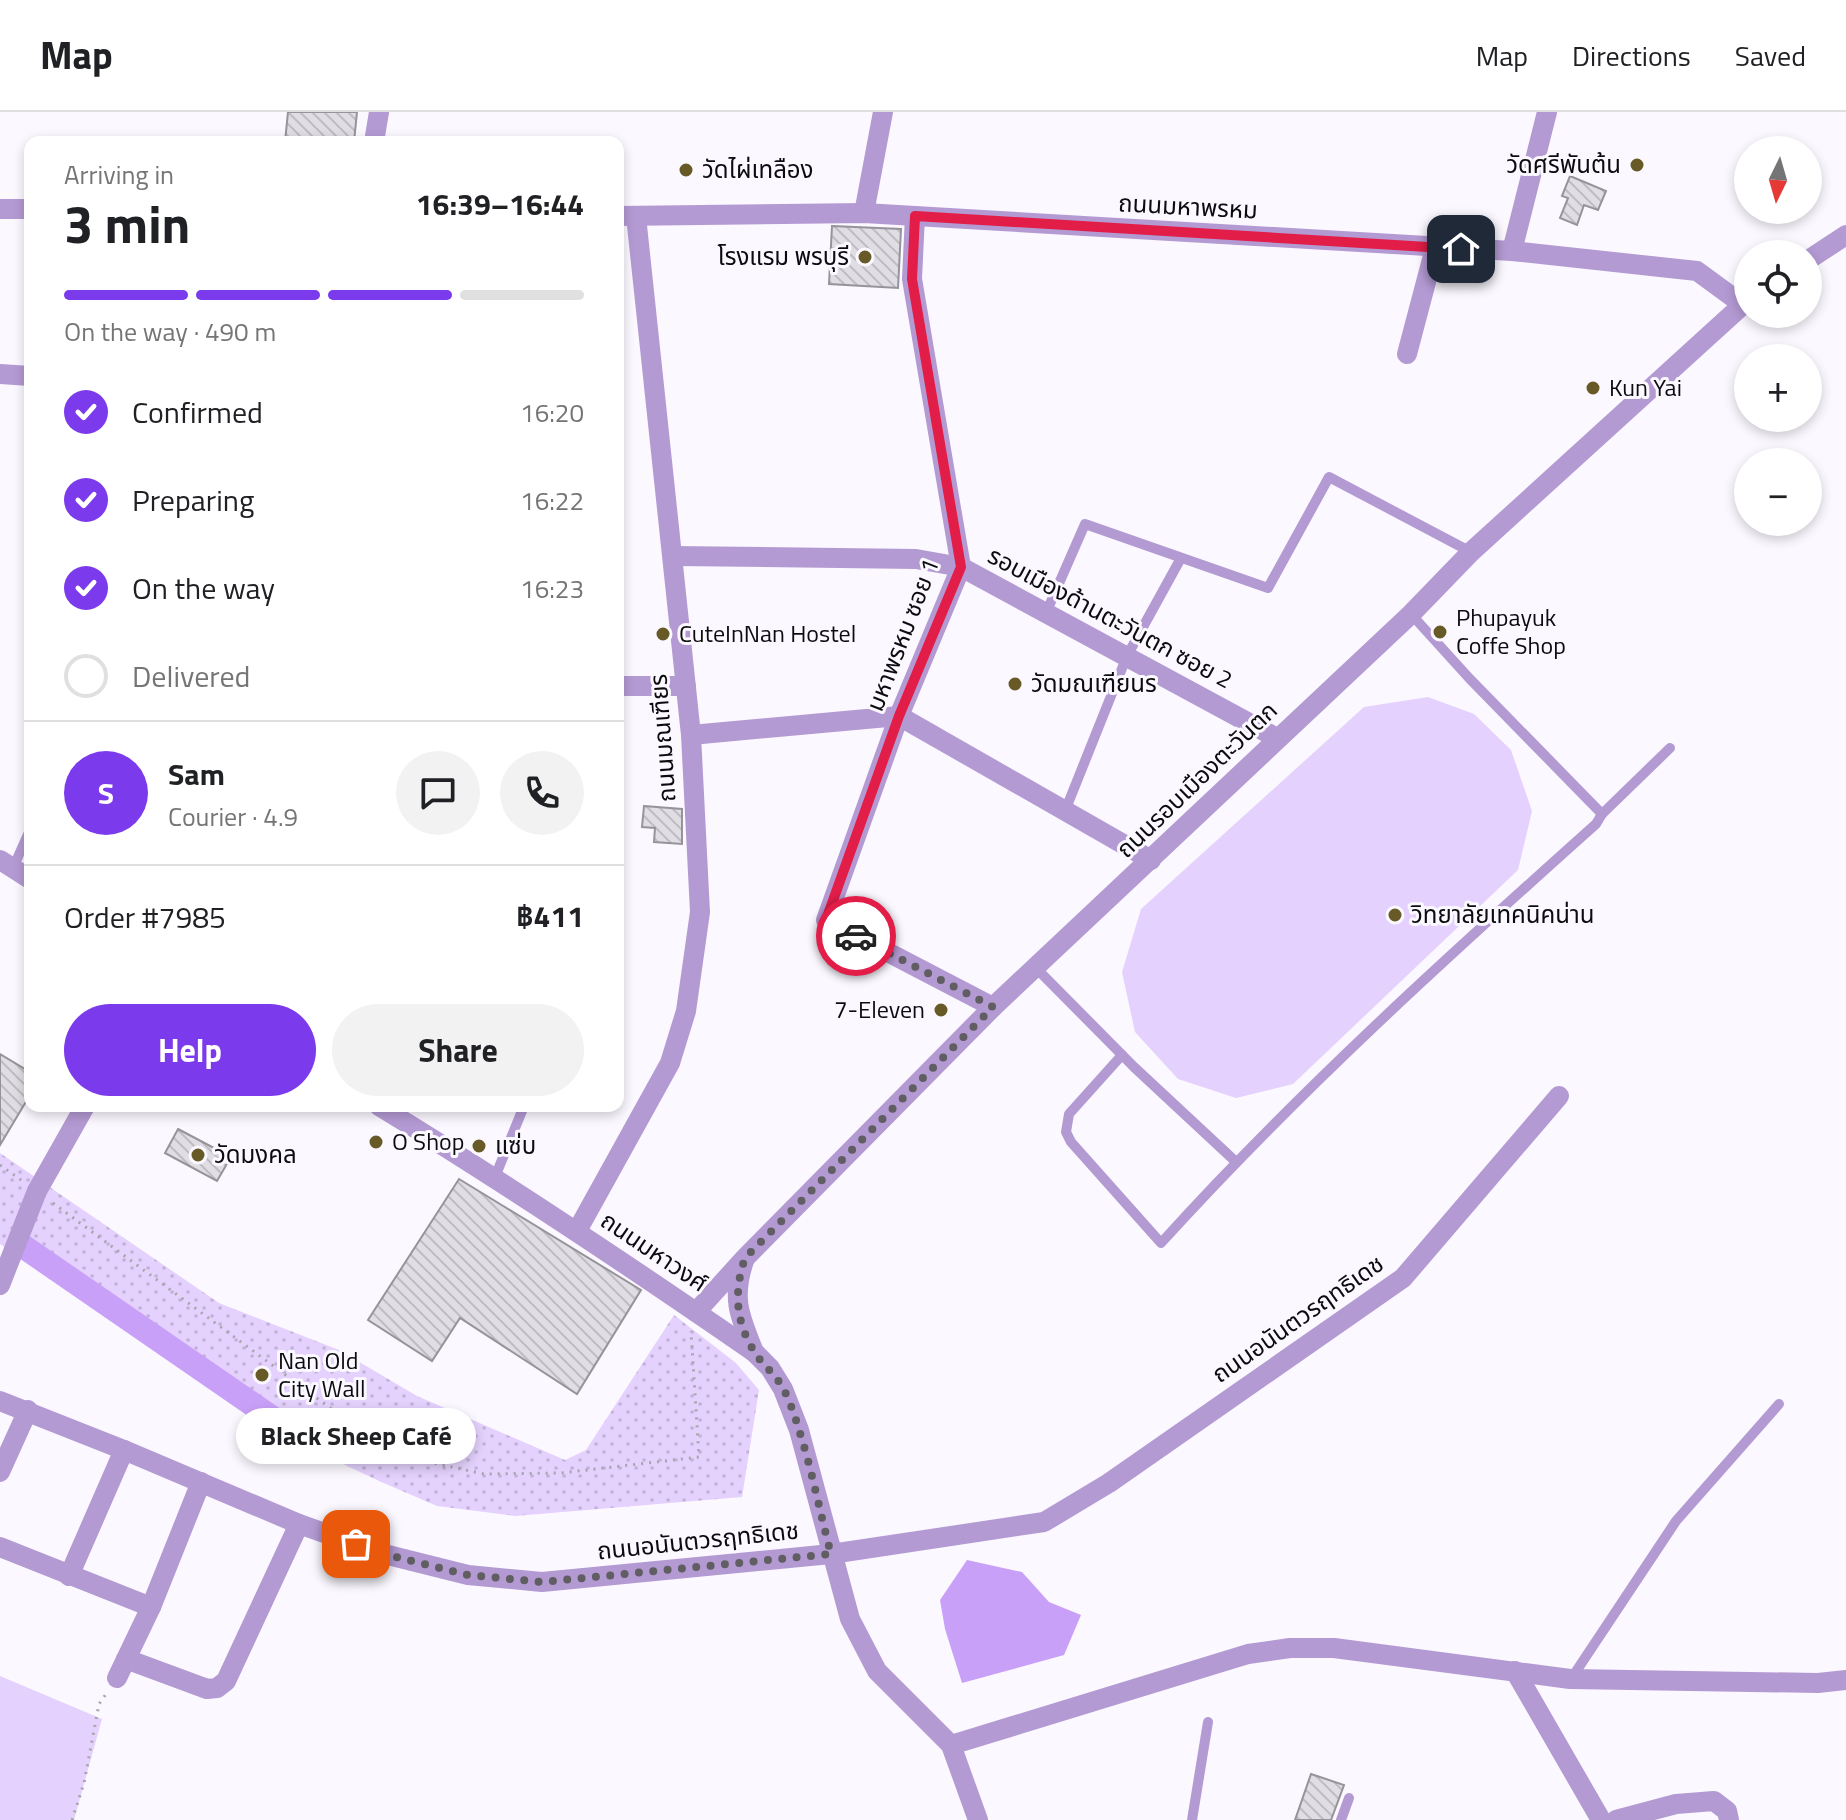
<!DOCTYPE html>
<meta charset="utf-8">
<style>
body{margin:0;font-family:"Titillium Web","Noto Sans Thai",sans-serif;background:#f2f2f2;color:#202124;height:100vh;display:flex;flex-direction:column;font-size:30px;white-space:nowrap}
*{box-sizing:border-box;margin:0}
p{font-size:26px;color:#757577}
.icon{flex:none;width:44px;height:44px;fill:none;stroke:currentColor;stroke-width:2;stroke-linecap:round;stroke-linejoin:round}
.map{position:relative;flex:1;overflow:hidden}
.drawer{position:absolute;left:24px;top:24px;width:600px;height:976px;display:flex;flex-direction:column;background:#fff;border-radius:16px;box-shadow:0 4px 12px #0003}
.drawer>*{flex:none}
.needle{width:52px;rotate:185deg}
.tools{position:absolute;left:1734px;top:24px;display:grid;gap:16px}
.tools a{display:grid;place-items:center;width:88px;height:88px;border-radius:50%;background:#fff;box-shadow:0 4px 12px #0003;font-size:40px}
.pin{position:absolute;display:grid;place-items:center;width:68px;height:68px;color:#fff;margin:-34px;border-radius:16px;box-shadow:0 4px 12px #0006}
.courier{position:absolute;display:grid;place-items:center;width:80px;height:80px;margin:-40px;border:6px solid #e11d48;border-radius:50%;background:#fff;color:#222;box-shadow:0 2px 10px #0007}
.bubble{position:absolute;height:56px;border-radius:28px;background:#fff;box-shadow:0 4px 12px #0003;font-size:26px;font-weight:700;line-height:56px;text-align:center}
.headline em{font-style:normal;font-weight:700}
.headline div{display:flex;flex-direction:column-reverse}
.headline{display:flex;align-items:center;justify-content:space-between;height:136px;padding:0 40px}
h1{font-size:52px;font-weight:700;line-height:60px}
.bar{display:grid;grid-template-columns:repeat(4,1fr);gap:12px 8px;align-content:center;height:96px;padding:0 40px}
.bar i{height:10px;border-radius:6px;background:#e0e0e0}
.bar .on{background:#7c3aed}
.bar p{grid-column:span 4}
.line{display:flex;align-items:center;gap:20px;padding:0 40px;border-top:2px solid #e0e0e0}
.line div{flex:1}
.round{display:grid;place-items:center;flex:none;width:84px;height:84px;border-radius:42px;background:#f2f2f2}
ol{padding:0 40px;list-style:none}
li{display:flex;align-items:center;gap:24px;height:88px}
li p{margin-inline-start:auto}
li .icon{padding:8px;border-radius:50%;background:#7c3aed;color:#fff;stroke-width:4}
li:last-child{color:#757577}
li i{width:44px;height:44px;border:4px solid #e0e0e0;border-radius:50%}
.action{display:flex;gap:16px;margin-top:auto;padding:16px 40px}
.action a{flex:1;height:92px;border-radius:48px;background:#7c3aed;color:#fff;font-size:32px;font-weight:700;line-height:92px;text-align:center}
.action a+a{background:#f2f2f2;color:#202124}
header{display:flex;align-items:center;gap:48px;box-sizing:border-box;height:112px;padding:0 40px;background:#fff;border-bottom:2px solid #e0e0e0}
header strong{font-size:38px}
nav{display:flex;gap:44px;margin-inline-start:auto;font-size:28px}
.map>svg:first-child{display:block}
</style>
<header>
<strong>Map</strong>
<nav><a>Map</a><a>Directions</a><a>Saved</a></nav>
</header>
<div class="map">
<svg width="1846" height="1708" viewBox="0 0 1846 1708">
<defs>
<pattern id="park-dots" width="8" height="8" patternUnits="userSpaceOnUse" patternTransform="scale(2)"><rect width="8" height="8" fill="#e4d1fd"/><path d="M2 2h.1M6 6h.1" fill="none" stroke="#c2b2d8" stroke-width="1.8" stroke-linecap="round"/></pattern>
<pattern id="building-back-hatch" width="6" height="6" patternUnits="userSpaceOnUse" patternTransform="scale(2)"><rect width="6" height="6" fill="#e0dde4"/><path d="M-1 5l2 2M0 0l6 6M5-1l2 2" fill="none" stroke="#bfbcc2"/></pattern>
</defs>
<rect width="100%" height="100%" fill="#fbf9ff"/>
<g fill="#e4d1fd">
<polygon points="1428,585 1474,602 1511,638 1532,699 1518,758 1293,972 1236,986 1178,967 1135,920 1122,860 1141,797 1364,595"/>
<polygon points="0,1564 102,1607 74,1708 0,1708"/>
</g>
<polygon fill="url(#park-dots)" points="0,1041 219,1191 339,1238 417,1284 565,1348 586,1338 674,1203 736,1251 759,1278 742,1385 515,1404 437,1394 379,1369 280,1322 0,1132"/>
<g fill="#c9a0f8">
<polygon points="25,1121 288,1302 274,1322 13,1142"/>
<polygon points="967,1448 1022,1460 1049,1490 1081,1503 1064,1543 962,1571 945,1517 940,1488"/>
</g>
<g fill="url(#building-back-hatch)" stroke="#96949a" stroke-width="2">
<polygon points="288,0 357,0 354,30 285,30"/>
<polygon points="1570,64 1606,79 1598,98 1584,93 1577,113 1560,106 1568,86 1562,84"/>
<polygon points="832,114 901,117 898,176 829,172"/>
<polygon points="644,694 682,697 682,732 654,730 655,716 642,715"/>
<polygon points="0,942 30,960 30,983 0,1033"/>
<polygon points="178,1017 231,1045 217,1069 165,1041"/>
<polygon points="459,1067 641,1178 577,1282 460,1206 432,1249 368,1208"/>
<polygon points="1311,1662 1344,1673 1331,1708 1295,1708"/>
</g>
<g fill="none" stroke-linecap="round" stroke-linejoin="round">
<g stroke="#a7a5aa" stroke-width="3" stroke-dasharray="2 6" stroke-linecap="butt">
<polyline points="0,1053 21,1068"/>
<polyline points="53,1091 360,1318 424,1349 484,1362 561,1361 699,1345 691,1219"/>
<polyline points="72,1708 84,1671 99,1592 106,1582"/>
</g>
<g stroke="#b49ad3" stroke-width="10">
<polyline points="1046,501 1085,412 1268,476 1329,365 1471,440"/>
<polyline points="1411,502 1469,566 1602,702"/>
<polyline points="1065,699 1127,544 1181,446"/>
<polyline points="13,756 30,718"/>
<polyline points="1036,856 1134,955 1235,1049"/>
<path d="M 1122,943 L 1069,1002 L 1066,1020 L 1071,1030 L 1161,1131 C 1296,982 1446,846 1596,712 L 1602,702 L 1670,636"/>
<polyline points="495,1065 524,994"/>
<polyline points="1571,1567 1676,1409 1779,1292"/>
<polyline points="1192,1708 1208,1610"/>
<polyline points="1341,1708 1349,1686"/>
</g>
<g stroke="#b49ad3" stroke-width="20">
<polyline points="374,30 379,0"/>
<polyline points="0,97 30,97"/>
<polyline points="864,101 883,0"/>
<polyline points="618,104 864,101 1512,139 1697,159 1742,192"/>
<polyline points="915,104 912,167 961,455 899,604 826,808 993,895"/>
<polyline points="1512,139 1547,0"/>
<polyline points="1808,148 1846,123"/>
<polyline points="1407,242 1435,136"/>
<polyline points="0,262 30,264"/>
<polyline points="673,444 916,447 961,455 1277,626"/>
<polyline points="618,574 686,574"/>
<polyline points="691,623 899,604 1151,748"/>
<polyline points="0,748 30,767"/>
<path d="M 379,994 C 507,1072 631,1155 754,1240 L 770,1256 L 783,1277 L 799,1318 L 850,1507 L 877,1559 L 951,1633 L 978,1708"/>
<polyline points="577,1119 670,951 686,899 700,800 691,623 636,104"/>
<path d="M 744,1149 C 731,1187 740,1205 754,1240"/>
<polyline points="0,1173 37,1079 85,994"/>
<polyline points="696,1200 745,1146 993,895 1411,502 1471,440 1748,188"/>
<polyline points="0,1289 124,1338 299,1412 384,1442 468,1463 542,1470 831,1442 1044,1410 1109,1371 1403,1166 1559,984"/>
<polyline points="0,1360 28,1298"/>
<polyline points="0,1435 151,1495"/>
<polyline points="69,1464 124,1338"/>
<polyline points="126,1547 207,1577 217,1576 226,1569 299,1412"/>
<polyline points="1515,1559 1601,1708"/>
<polyline points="117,1566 151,1495 201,1370"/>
<polyline points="951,1633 1248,1542 1290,1536 1334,1536 1570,1567 1818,1571 1846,1568"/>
<polyline points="1616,1708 1676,1692 1714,1689 1727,1699 1729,1708"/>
</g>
</g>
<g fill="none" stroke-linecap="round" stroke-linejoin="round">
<path stroke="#605e62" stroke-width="8" stroke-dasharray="0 14.4" d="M 356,1432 L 384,1442 L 468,1463 L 542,1470 L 831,1442 C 820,1401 812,1358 799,1318 C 795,1304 790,1290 784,1278 C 776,1262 762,1253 754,1239 C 735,1209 734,1178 745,1146 L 993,895 L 856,824"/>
<polyline stroke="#e11d48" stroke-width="10" points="856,824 826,808 899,604 961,455 912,167 915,104 1461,137"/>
</g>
<g fill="#675a27" stroke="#fbf9ff" stroke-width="3">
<circle cx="1637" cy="53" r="8"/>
<circle cx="686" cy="58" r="8"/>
<circle cx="865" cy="145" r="8"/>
<circle cx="1593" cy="276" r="8"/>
<circle cx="1440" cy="520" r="8"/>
<circle cx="663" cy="522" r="8"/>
<circle cx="1015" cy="572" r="8"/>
<circle cx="1395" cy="803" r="8"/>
<circle cx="941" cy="898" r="8"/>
<circle cx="376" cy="1030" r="8"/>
<circle cx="479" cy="1034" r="8"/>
<circle cx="198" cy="1043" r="8"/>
<circle cx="262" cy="1263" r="8"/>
</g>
<g text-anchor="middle" stroke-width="6" stroke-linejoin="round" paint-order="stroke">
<g font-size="24" fill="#0c0b0e" stroke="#fbf9ff" text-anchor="start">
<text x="1621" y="61" text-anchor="end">วัดศรีพันต้น</text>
<text x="702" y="66">วัดไผ่เทลือง</text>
<text x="849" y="153" text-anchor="end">โรงแรม พรบุรี</text>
<text x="1609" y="284">Kun Yai</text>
<text x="1456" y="514">Phupayuk<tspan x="1456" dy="28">Coffe Shop</tspan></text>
<text x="679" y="530">CuteInNan Hostel</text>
<text x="1031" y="580">วัดมณเฑียนร</text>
<text x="1411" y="811">วิทยาลัยเทคนิคน่าน</text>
<text x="925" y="906" text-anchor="end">7-Eleven</text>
<text x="392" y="1038">O Shop</text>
<text x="495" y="1042">แซ่บ</text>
<text x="214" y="1051">วัดมงคล</text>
<text x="278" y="1257">Nan Old<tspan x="278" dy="28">City Wall</tspan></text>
</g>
<g font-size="24" fill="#0c0b0e" stroke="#fbf9ff">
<text transform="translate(1188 95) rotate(3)" y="8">ถนนมหาพรหม</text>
<text transform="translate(1110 506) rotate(28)" y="8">รอบเมืองด้านตะวันตก ซอย 2</text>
<text transform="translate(903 523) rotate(-69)" y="8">มหาพรหม ซอย 1</text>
<text transform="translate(663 626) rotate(-94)" y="8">ถนนมณเฑียร</text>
<text transform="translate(1197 668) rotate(-44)" y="8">ถนนรอบเมืองตะวันตก</text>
<text transform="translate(654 1140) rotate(34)" y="8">ถนนมหาวงศ์</text>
<text transform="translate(1298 1207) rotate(-35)" y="8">ถนนอนันตวรฤทธิเดช</text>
<text transform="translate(698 1429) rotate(-6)" y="8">ถนนอนันตวรฤทธิเดช</text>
</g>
</g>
</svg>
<div class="tools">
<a><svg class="needle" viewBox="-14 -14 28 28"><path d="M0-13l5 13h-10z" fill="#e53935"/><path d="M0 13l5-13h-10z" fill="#757577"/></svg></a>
<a><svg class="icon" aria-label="locate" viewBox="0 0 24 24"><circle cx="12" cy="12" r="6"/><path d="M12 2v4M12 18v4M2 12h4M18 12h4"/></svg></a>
<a>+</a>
<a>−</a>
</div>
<div class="pin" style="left:356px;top:1432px;background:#ea580c"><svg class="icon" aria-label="bag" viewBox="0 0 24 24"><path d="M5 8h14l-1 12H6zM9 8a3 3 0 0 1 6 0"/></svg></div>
<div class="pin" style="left:1461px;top:137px;background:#1f2937"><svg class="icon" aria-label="home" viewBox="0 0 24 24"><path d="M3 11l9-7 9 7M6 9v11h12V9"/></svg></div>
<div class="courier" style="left:856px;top:824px"><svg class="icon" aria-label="car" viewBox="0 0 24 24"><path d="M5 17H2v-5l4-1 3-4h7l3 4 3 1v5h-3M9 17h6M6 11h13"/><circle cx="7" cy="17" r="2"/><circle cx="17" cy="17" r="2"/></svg></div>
<div class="bubble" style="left:236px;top:1296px;width:240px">Black Sheep Café</div>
<section class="drawer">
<div class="headline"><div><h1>3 min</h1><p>Arriving in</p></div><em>16:39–16:44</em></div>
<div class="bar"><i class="on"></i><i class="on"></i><i class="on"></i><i></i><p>On the way · 490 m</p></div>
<ol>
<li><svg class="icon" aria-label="check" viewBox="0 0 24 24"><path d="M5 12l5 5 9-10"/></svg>Confirmed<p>16:20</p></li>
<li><svg class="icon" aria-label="check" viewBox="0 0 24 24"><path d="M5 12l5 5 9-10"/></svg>Preparing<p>16:22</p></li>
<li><svg class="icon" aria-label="check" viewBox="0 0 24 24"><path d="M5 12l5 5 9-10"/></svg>On the way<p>16:23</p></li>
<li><i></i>Delivered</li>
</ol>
<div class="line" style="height:144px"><b class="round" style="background:#7c3aed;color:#fff">S</b><div><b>Sam</b><p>Courier · 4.9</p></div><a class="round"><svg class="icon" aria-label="chat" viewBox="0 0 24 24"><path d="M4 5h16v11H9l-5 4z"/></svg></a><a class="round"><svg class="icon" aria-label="phone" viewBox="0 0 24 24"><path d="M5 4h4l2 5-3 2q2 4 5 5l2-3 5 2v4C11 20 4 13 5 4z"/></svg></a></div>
<div class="line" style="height:104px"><div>Order #7985</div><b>฿411</b></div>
<div class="action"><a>Help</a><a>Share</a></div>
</section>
</div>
